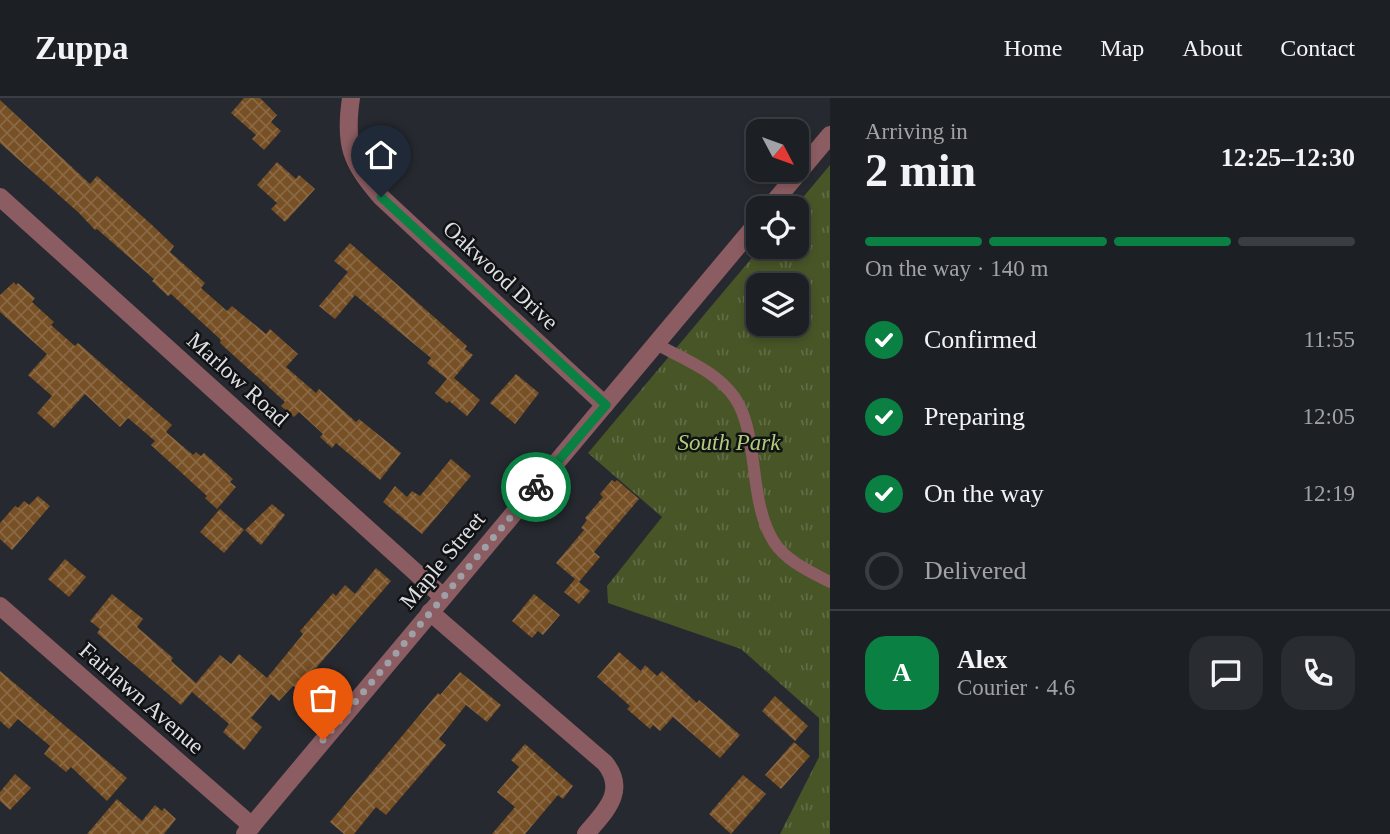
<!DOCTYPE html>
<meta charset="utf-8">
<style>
body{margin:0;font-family:Georgia,serif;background:#292c30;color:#f1f3f6;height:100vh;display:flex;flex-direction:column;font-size:26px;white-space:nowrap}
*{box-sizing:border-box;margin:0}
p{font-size:23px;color:#a0a2a6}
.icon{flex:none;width:38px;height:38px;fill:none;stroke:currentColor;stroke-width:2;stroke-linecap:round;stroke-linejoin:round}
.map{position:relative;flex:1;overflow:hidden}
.panel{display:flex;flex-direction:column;background:#1c1f23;width:560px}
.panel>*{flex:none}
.needle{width:46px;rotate:131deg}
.tools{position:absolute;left:746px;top:21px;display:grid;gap:14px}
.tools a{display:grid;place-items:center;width:63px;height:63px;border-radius:14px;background:#1c1f23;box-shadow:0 4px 10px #0003,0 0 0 2px #3a3d41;font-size:35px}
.pin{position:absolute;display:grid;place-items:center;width:60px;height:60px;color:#fff;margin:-72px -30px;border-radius:50% 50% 50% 0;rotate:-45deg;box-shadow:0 0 7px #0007}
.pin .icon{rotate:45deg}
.courier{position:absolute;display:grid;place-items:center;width:70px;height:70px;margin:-35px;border:5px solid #0b8043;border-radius:50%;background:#fff;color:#222;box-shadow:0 2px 9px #0007}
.head em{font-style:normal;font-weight:700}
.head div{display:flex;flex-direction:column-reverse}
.head{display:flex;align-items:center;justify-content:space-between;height:119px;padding:0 35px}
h1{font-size:46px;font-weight:700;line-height:52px}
.bar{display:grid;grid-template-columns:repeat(4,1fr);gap:10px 7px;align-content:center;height:84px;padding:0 35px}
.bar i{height:9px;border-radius:5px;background:#3a3d41}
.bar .active{background:#0b8043}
.bar p{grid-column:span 4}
.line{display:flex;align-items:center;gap:18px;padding:0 35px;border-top:2px solid #3a3d41}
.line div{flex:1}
.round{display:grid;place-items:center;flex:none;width:74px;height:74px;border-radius:21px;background:#292c30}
ol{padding:0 35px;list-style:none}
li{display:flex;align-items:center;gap:21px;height:77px}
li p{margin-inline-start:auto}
li .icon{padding:7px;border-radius:50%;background:#0b8043;color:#fff;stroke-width:4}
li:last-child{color:#a0a2a6}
li i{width:38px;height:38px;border:4px solid #3a3d41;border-radius:50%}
header{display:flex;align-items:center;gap:42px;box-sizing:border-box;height:98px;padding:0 35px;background:#1c1f23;border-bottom:2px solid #3a3d41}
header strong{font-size:33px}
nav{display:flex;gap:38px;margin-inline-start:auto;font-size:24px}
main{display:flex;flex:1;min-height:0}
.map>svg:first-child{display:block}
</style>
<header>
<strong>Zuppa</strong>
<nav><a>Home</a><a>Map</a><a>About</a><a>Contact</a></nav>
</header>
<main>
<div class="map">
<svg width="830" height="736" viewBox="0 0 830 736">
<defs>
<pattern id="grass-tufts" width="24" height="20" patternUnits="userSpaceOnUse" patternTransform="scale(1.75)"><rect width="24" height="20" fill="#475527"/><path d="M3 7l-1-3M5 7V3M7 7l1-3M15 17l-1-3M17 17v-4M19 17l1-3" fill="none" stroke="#616d46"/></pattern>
<pattern id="building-cross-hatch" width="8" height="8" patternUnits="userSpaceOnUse" patternTransform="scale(1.75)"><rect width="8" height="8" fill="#775025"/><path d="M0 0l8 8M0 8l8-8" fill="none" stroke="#8a6944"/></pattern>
</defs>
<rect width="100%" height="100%" fill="#26292f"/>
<path fill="url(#grass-tufts)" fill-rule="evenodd" d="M 830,67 L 830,736 L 780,736 L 819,659 L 819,620 L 741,551 L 608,505 L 607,488 L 662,419 L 588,355 L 761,149 L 796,149 L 796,110 L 794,110 ZM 758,187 L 796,187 L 796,226 L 758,226 Z"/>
<g fill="url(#building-cross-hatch)">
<polygon points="244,0 260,0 277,17 271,24 281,33 264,52 252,41 256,37 231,15"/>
<polygon points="0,2 90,86 97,78 152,127 174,148 170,154 205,185 201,190 227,213 232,208 266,236 270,231 298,256 286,269 316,295 319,291 356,324 359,321 401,355 380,382 336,345 332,350 320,339 323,336 299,314 294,319 281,308 285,304 220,245 221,242 171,196 168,198 152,183 154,181 97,131 95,132 79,115 0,45"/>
<polygon points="277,64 296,81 299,77 315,91 285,124 271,111 277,105 257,87"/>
<polygon points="350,145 467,248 465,251 473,257 454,280 480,302 467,318 449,303 447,305 435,295 447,281 427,265 431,260 355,197 335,221 319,208 348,174 334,163"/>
<polygon points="14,184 16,187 18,185 35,200 32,204 54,224 51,227 75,248 78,245 172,327 166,334 193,357 196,354 201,358 204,355 233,381 230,384 236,389 217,411 205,400 207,398 151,347 155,343 128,320 120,329 85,296 54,330 37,315 52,298 28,277 47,256 0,214 0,197"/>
<polygon points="516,276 539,295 515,326 490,305"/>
<polygon points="451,361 471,378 422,436 383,404 395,388 407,399 412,393 420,398"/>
<polygon points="612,382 615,384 617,382 639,401 594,454 600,459 579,484 590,493 579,506 564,494 575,481 556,465 584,432 581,430 587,422 585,420 603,399 600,396"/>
<polygon points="38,398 50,408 12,452 0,441 0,425 15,408 18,410 24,403 29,407"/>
<polygon points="272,406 285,417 261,447 245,432"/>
<polygon points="220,411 244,432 224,455 200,434"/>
<polygon points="65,461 86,479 69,499 48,481"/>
<polygon points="376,470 391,483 298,591 293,588 279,603 271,596 251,620 262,629 244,652 223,634 229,626 192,594 181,607 97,535 100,531 90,523 112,496 143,521 137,529 173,560 171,563 196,585 220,557 231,566 239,556 267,580 303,536 300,533 333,495 336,498 345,487 355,496"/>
<polygon points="534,496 560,517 543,537 538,533 532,540 512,523"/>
<polygon points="619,554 641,573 645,567 657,578 662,573 697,605 699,602 740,637 720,660 673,619 660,633 653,627 650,631 627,611 630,608 597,579"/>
<polygon points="0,573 127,680 107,703 71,669 66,674 44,656 50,648 18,621 9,631 0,623"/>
<polygon points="460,574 501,607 487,624 466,607 439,641 446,647 386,717 376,709 354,736 344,736 330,724 438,595 440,597"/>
<polygon points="775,598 808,628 795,643 762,613"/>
<polygon points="794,644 810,658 781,691 765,677"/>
<polygon points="525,646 573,688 563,701 558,697 525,736 492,736 515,709 497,694 519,669 511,662"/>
<polygon points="15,676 31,690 10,712 0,703 0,694"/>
<polygon points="743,677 766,696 731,736 709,716"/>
<polygon points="117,701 142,723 155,707 162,713 164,710 176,721 164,736 87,736"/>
</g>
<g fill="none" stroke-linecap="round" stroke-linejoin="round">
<path stroke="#8b5c61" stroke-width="12" d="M 656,246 C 684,261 716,273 735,300 C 746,317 749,336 752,356 C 756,384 758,419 774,444 C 786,463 811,474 830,484"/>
<g stroke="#8b5c61" stroke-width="18">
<path d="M 351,0 C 344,47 351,64 381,99 L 605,307"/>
<polyline points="0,99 443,499"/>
<polyline points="769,110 830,37"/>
<polyline points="0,508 252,728"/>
<path d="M 430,514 L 605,665 C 628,694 604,714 586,736"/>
<polyline points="245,736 758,124"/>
</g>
</g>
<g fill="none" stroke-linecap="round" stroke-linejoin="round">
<polyline stroke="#9ea0a5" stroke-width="7" stroke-dasharray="0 12.6" points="323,642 536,389"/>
<polyline stroke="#0b8043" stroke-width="9" points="381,99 606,307 536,389"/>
</g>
<g text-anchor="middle" stroke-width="5" stroke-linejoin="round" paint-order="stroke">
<g font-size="23" fill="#dee0e4" stroke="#101214">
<text transform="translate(501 177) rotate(43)" y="8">Oakwood Drive</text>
<text transform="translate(238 281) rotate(42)" y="8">Marlow Road</text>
<text transform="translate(442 462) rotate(-50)" y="8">Maple Street</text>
<text transform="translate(142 600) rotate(41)" y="8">Fairlawn Avenue</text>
</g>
<g font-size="23" font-style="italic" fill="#b1cb7b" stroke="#101214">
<text x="729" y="352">South Park</text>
</g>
</g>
</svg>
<div class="tools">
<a><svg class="needle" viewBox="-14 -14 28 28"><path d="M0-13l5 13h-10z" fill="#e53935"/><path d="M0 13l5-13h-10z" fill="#a0a2a6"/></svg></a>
<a><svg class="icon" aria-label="locate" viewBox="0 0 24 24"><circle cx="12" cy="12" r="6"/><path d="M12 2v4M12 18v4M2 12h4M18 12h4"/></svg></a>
<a><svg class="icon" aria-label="layers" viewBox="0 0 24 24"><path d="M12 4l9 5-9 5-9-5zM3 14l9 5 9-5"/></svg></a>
</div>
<div class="pin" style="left:323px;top:642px;background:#ea580c"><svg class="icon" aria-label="bag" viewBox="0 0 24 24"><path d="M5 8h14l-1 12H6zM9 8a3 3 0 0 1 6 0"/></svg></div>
<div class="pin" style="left:381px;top:99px;background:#1f2937"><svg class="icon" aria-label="home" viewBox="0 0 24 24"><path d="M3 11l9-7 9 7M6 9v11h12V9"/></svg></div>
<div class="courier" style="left:536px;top:389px"><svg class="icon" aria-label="bike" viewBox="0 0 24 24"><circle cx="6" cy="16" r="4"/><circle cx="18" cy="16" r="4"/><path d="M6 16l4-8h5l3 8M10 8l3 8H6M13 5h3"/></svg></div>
</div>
<section class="panel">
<div class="head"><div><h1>2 min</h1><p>Arriving in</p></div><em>12:25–12:30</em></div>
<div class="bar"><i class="active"></i><i class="active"></i><i class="active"></i><i></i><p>On the way · 140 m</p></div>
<ol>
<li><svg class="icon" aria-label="check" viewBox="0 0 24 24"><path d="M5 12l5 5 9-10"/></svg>Confirmed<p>11:55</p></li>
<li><svg class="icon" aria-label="check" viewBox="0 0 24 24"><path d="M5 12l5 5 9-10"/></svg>Preparing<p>12:05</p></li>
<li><svg class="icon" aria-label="check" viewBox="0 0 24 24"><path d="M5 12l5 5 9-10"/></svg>On the way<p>12:19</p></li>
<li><i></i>Delivered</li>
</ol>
<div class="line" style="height:126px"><b class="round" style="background:#0b8043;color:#fff">A</b><div><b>Alex</b><p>Courier · 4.6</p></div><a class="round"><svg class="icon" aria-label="chat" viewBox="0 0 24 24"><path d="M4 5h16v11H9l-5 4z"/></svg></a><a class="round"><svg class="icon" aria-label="phone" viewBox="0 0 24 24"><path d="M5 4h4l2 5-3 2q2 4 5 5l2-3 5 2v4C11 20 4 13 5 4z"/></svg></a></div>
</section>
</main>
